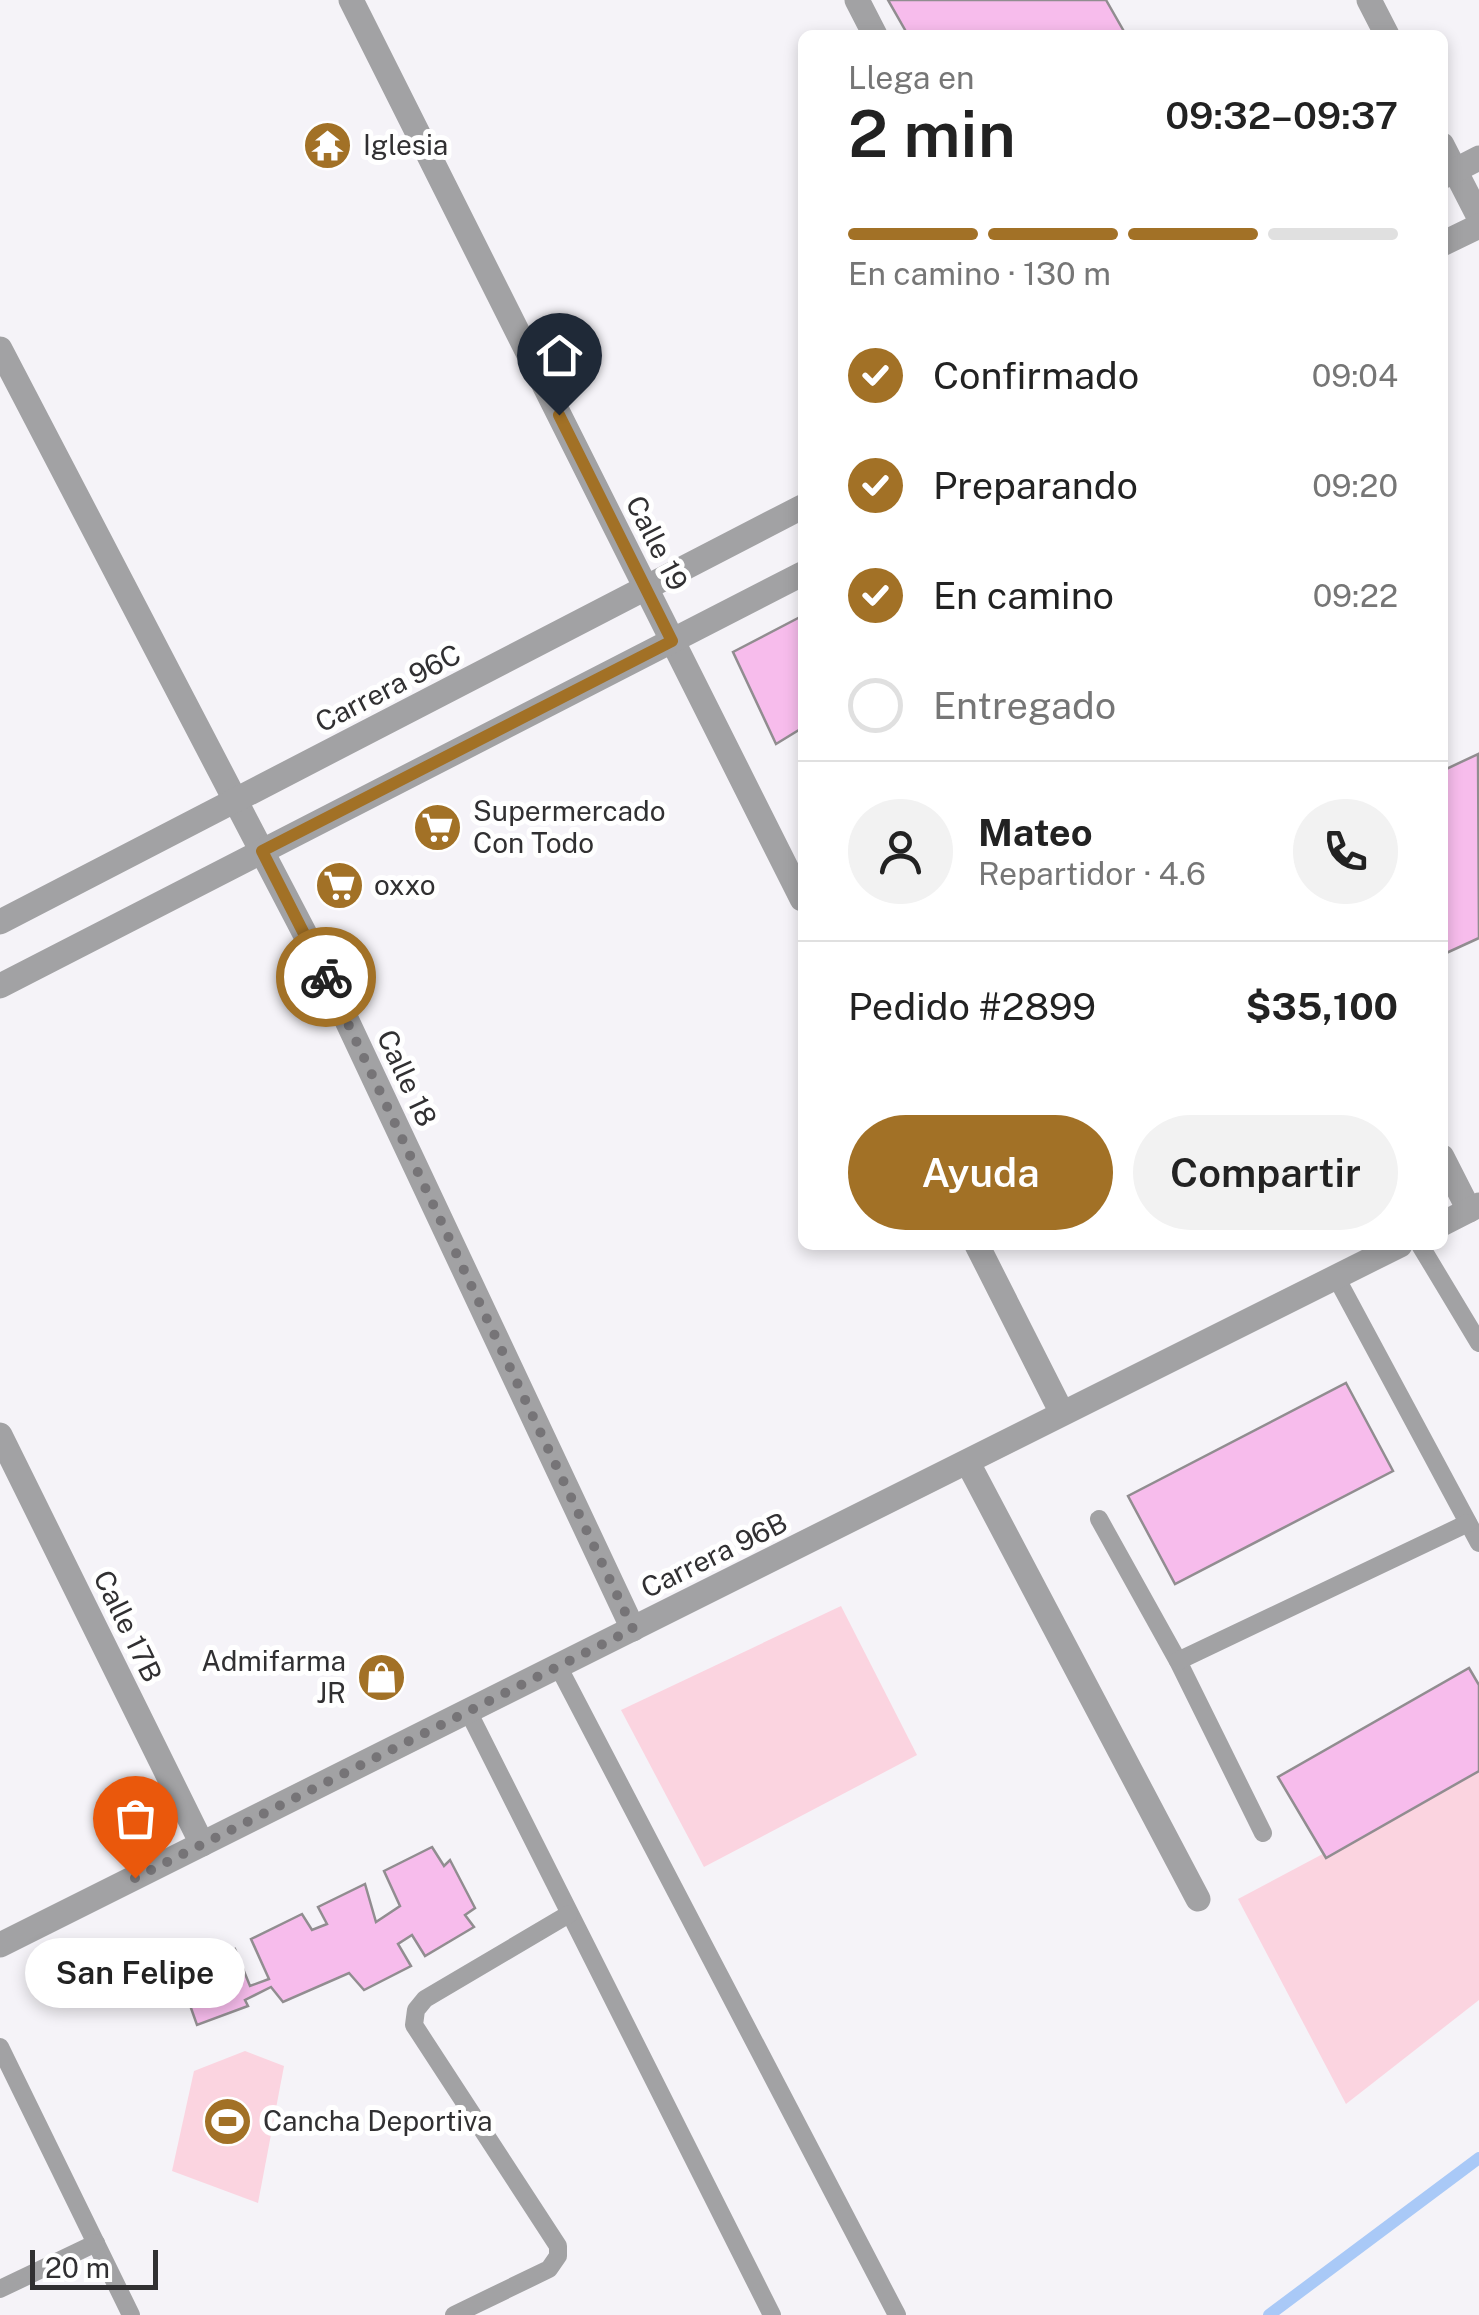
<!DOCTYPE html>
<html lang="es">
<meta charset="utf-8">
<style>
body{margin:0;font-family:"Public Sans",sans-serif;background:#f2f2f2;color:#222;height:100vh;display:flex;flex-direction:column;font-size:38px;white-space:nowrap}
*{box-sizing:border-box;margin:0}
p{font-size:32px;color:#767676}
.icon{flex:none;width:55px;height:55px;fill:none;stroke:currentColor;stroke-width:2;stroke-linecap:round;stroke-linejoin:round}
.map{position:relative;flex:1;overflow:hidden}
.drawer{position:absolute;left:798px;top:30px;width:650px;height:1220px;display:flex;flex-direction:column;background:#fff;border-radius:15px;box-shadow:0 5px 15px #0003}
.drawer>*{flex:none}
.scale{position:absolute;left:30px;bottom:25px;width:128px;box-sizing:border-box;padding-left:10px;border:5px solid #313032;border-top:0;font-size:28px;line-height:35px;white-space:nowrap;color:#313032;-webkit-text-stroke:8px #fff;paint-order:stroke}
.pin{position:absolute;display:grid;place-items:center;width:85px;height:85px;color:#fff;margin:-102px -42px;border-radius:50% 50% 50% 0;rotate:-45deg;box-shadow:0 0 10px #0007}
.pin .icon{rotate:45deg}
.courier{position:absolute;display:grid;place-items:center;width:100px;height:100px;margin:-50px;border:8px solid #a27126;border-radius:50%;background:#fff;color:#222;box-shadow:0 2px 12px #0007}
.bubble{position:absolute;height:70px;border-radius:35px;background:#fff;box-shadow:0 5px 15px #0003;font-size:32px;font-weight:600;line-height:70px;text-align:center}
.head em{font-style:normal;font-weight:600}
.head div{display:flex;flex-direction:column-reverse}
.head{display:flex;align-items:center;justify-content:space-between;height:170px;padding:0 50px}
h1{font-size:65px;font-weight:600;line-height:75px}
.bar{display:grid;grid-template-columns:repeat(4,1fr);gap:15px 10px;align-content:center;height:120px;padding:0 50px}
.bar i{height:12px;border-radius:8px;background:#e0e0e0}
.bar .active{background:#a27126}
.bar p{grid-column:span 4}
.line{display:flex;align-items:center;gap:25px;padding:0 50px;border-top:2px solid #e0e0e0}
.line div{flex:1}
.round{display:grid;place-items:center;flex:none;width:105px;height:105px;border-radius:52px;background:#f2f2f2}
ol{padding:0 50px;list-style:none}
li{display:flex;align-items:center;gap:30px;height:110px}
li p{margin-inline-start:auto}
li .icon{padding:10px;border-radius:50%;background:#a27126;color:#fff;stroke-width:4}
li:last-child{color:#767676}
li i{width:55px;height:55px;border:5px solid #e0e0e0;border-radius:50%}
.action{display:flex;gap:20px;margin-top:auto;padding:20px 50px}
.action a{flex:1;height:115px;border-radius:60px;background:#a27126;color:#fff;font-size:40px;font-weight:600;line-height:115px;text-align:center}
.action a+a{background:#f2f2f2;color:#222}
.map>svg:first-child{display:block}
</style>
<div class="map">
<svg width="1479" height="2315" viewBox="0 0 1479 2315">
<rect width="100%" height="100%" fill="#f5f3f8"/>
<g fill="#fbd4e0">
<polygon points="841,1606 917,1755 704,1867 621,1710"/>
<polygon points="1479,1771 1479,2000 1346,2104 1238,1899"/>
<polygon points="245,2051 284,2066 258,2203 172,2171 194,2071"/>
</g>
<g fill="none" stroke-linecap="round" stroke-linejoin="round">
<polyline stroke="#a9c9f7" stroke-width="12" points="1269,2315 1479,2158"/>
</g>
<g fill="#f7bcec" stroke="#918d90" stroke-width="2.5">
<polygon points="888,0 1106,0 1126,35 908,35"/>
<polygon points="802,616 802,728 776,744 733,652"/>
<polygon points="1478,754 1479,938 1442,955 1442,771"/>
<polygon points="1346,1383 1393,1471 1175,1584 1128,1496"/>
<polygon points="1469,1668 1479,1685 1479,1771 1326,1858 1278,1777"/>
<polygon points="432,1847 444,1866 450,1860 475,1908 465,1915 474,1927 425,1956 412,1935 398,1944 411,1966 364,1990 349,1973 283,2002 271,1987 245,2000 248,2006 197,2025 186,1994 194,1990 188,1973 235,1949 250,1986 269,1979 251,1939 302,1914 312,1930 327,1924 318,1907 365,1884 376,1922 400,1906 384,1871"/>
</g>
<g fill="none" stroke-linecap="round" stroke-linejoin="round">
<g stroke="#a2a2a4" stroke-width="18">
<polyline points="1420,1245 1479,1343"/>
<polyline points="1336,1277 1479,1543"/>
<polyline points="1099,1519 1178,1661 1263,1833"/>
<polyline points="1178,1661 1468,1523"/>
<polyline points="558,1666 897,2315"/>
<polyline points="468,1711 772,2315"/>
<polyline points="0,2047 131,2315"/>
<polyline points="0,2289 96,2243"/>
<polyline points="454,2315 549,2269 558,2256 558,2246 414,2025 416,2010 425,1999 569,1914"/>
</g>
<g stroke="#a2a2a4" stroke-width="25">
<polyline points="351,0 802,899"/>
<polyline points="857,0 875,35"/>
<polyline points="1369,0 1387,35"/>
<polyline points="1442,145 1479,217"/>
<polyline points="0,349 317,957 633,1629"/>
<polyline points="1442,1157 1469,1210"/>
<polyline points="1442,1224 1479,1205"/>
<polyline points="977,1245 1062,1413"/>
<polyline points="0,1435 202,1844"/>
<polyline points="968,1463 1198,1899"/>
<polyline points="0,1945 1400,1245"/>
</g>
<g stroke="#a2a2a4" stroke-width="25">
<polyline points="1442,177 1479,158"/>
<polyline points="1442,244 1479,226"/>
<polyline points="0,922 802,507"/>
<polyline points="0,986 802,574"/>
</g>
</g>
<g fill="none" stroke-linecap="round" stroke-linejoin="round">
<polyline stroke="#767477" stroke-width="10" stroke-dasharray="0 18" points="135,1878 633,1629 326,977"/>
<polyline stroke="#a27126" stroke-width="12" points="326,977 262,851 672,641 559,415"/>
</g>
<defs>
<symbol id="temple-disc" viewBox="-11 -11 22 22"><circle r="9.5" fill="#a27126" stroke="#fff"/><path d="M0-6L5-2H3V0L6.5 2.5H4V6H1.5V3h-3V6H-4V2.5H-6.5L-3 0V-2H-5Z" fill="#fff"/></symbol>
<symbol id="supermarket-disc" viewBox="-11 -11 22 22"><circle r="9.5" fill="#a27126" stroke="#fff"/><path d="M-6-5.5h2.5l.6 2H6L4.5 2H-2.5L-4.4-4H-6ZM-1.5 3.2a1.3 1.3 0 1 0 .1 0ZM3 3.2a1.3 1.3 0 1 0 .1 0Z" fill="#fff"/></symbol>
<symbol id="shop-disc" viewBox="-11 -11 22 22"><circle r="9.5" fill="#a27126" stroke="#fff"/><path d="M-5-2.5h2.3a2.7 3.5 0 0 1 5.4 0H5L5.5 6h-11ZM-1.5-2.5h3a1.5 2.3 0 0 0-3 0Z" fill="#fff"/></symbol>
<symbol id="stadium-disc" viewBox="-11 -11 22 22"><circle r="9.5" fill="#a27126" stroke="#fff"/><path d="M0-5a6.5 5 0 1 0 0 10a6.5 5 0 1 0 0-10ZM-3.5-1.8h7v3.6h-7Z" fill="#fff"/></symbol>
</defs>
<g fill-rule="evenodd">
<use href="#temple-disc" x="300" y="118" width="55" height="55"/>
<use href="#supermarket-disc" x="410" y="800" width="55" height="55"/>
<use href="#supermarket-disc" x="312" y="858" width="55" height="55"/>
<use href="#shop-disc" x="354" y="1650" width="55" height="55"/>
<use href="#stadium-disc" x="200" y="2094" width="55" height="55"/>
</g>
<g text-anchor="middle" stroke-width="10" stroke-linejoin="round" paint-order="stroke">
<g font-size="28" fill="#313032" stroke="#fff" text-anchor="start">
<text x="363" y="155">Iglesia</text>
<text x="473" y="821">Supermercado<tspan x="473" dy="32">Con Todo</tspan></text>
<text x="374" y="895">oxxo</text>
<text x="346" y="1671" text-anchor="end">Admifarma<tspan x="346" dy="32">JR</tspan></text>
<text x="263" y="2131">Cancha Deportiva</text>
</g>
<g font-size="28" fill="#313032" stroke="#fff">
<text transform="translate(657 543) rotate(63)" y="10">Calle 19</text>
<text transform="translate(388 688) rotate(-27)" y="10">Carrera 96C</text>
<text transform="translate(407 1078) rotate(65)" y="10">Calle 18</text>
<text transform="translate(714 1555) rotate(-26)" y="10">Carrera 96B</text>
<text transform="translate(128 1626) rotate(64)" y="10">Calle 17B</text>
</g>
</g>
</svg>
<div class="scale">20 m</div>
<div class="pin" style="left:135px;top:1878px;background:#ea580c"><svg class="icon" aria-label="bag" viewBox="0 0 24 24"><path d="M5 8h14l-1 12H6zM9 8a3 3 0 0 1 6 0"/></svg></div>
<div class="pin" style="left:559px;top:415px;background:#1f2937"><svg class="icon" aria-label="home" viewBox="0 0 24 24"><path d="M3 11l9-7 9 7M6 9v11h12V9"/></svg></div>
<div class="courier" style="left:326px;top:977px"><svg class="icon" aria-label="bike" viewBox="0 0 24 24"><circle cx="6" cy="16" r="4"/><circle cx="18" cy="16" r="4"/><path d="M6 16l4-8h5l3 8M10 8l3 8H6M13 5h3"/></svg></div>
<div class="bubble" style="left:25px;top:1938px;width:220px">San Felipe</div>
<section class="drawer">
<div class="head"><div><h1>2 min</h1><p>Llega en</p></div><em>09:32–09:37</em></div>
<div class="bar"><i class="active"></i><i class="active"></i><i class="active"></i><i></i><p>En camino · 130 m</p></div>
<ol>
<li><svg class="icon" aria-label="check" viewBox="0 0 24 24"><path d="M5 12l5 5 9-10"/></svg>Confirmado<p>09:04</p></li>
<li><svg class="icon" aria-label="check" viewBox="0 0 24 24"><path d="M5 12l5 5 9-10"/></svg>Preparando<p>09:20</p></li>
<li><svg class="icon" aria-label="check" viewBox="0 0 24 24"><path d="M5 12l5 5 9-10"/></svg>En camino<p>09:22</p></li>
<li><i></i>Entregado</li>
</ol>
<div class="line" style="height:180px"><a class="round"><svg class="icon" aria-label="person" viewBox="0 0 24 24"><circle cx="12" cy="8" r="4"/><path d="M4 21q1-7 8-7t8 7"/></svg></a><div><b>Mateo</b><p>Repartidor · 4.6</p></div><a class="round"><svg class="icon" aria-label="phone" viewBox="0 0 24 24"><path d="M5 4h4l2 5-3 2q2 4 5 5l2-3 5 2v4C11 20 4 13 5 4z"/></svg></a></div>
<div class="line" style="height:130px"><div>Pedido #2899</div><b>$35,100</b></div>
<div class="action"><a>Ayuda</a><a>Compartir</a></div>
</section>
</div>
